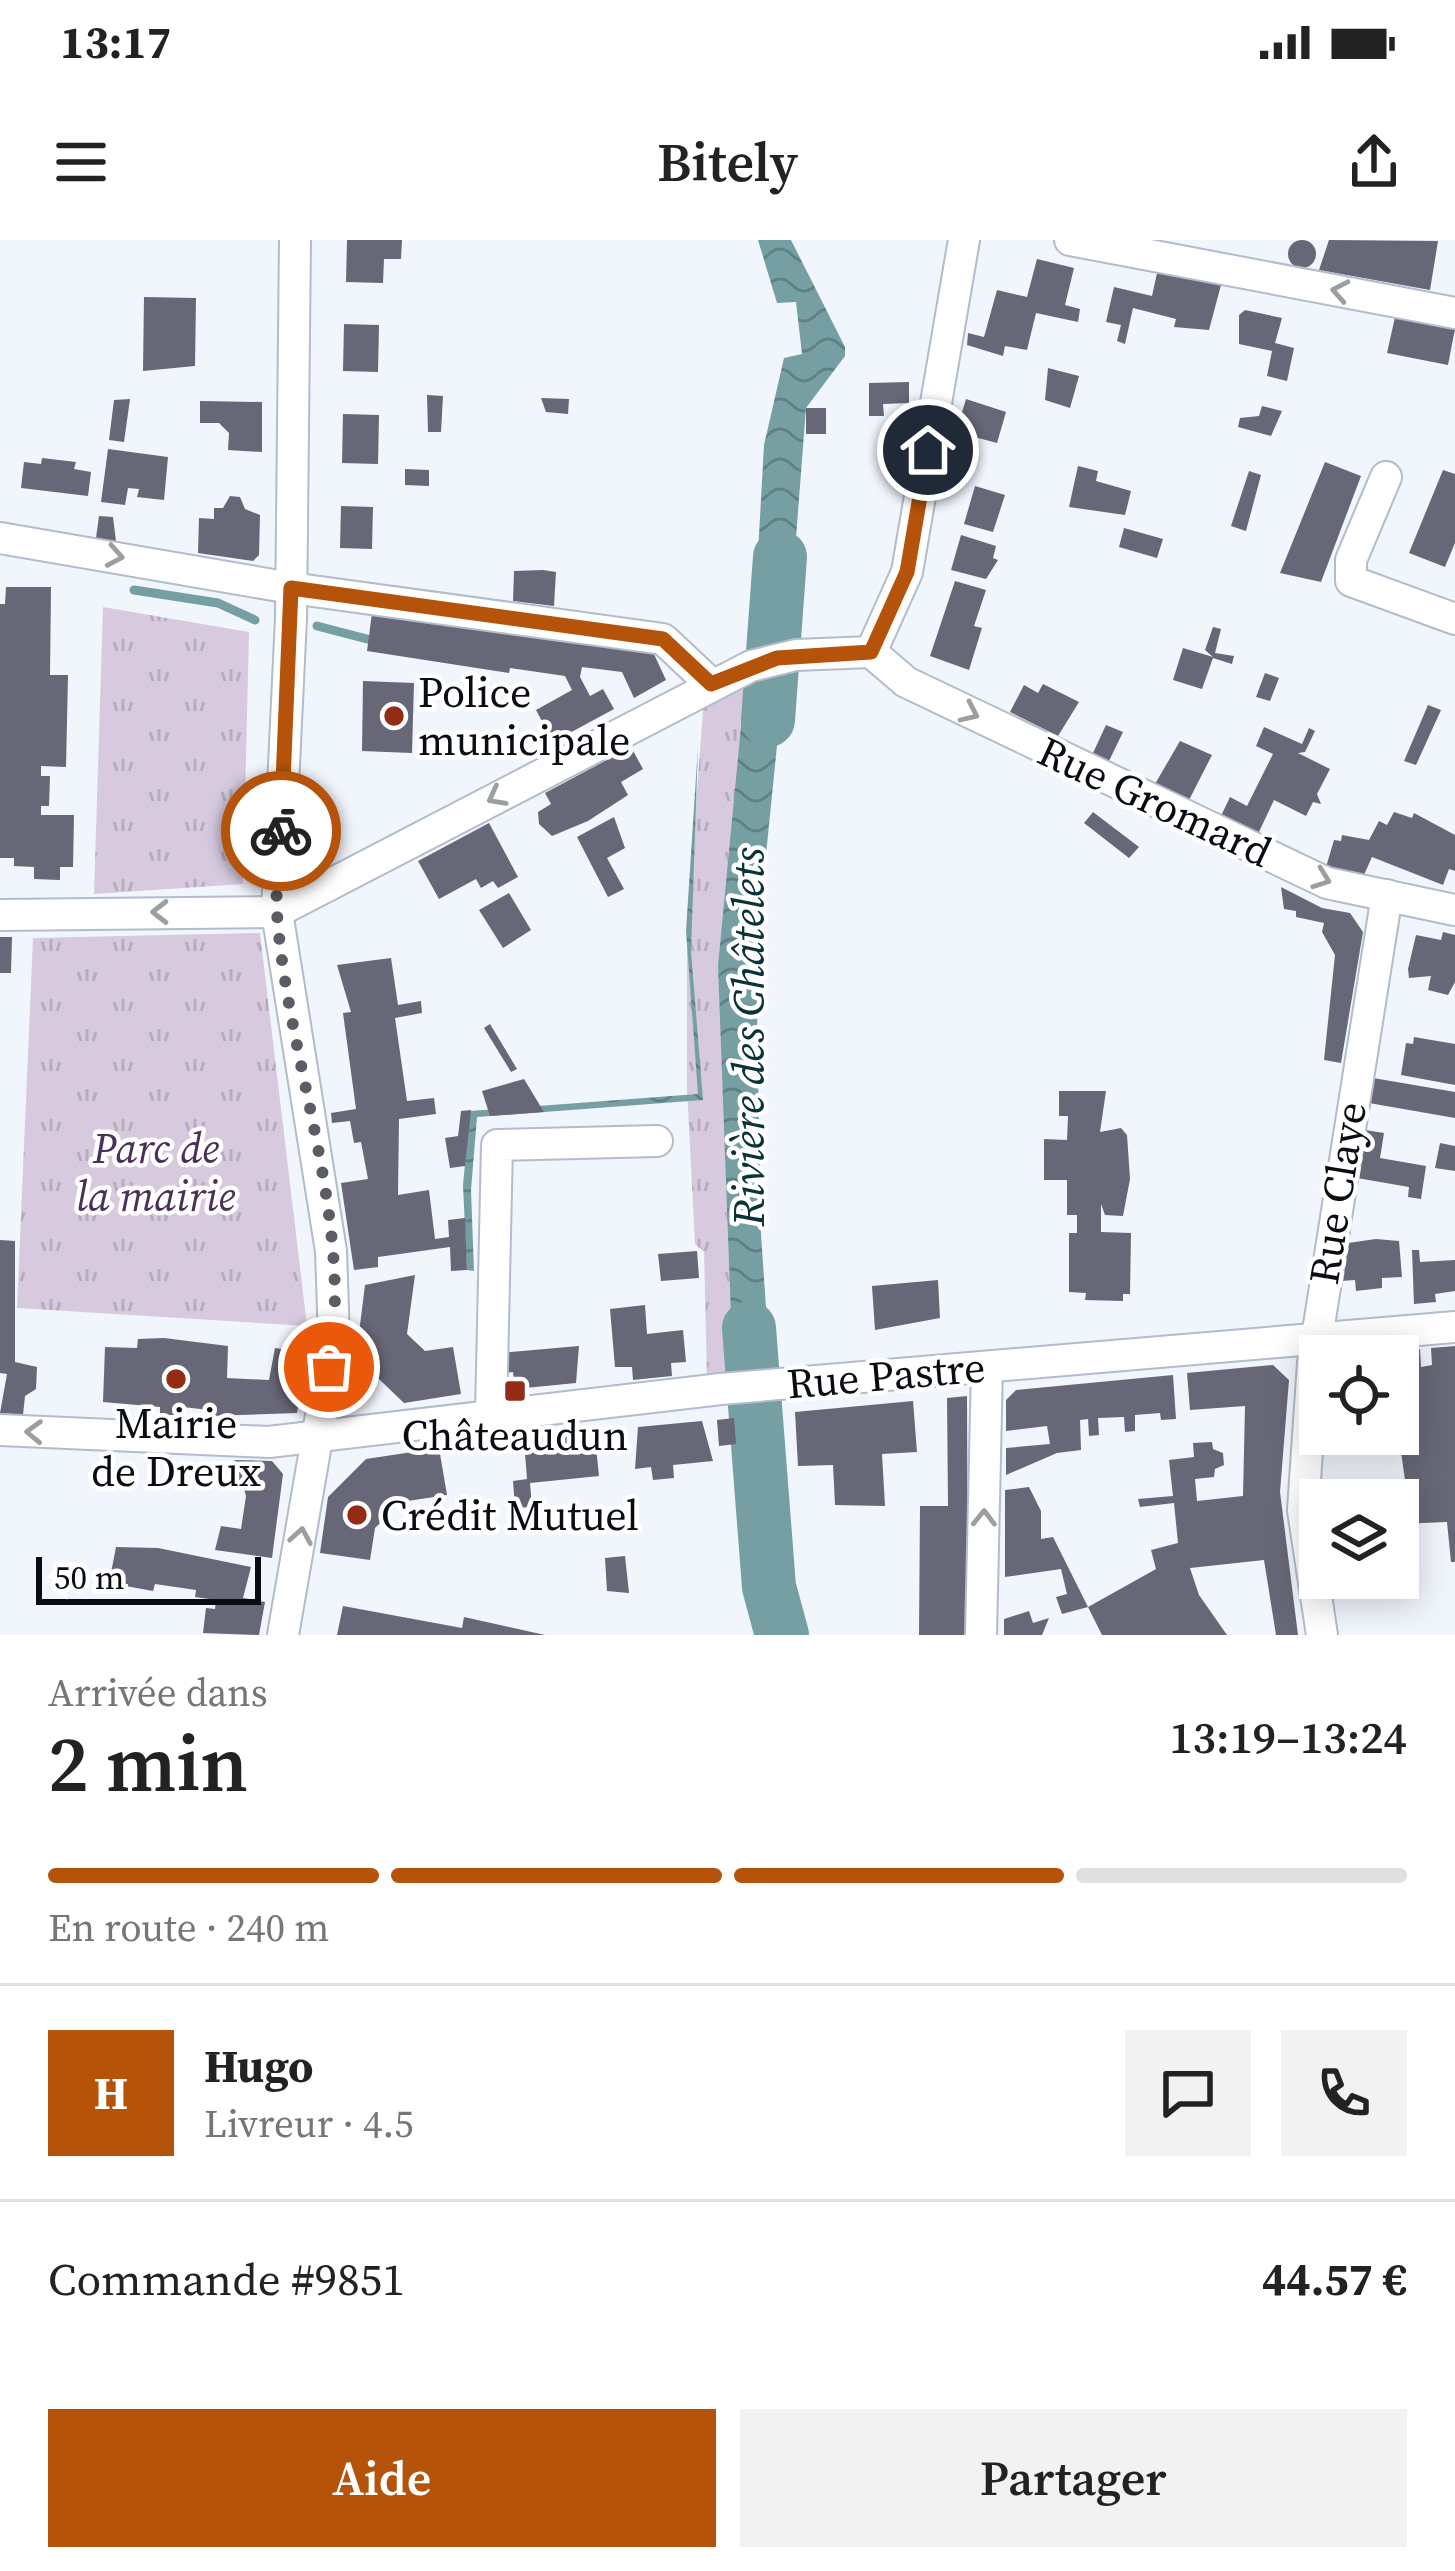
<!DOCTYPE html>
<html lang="fr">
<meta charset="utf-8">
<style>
body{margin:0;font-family:"Source Serif 4",serif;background:#f2f2f2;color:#222;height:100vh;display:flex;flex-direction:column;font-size:45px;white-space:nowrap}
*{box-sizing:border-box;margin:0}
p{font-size:39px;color:#767676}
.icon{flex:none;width:66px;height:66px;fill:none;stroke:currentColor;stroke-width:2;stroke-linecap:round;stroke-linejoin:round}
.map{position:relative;height:1395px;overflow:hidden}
.panel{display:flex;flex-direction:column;background:#fff;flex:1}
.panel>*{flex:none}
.tools{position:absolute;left:1299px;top:1095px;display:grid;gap:24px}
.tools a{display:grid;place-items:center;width:120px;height:120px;border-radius:0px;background:#fff;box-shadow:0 6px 30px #0003;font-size:60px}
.scale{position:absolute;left:36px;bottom:30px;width:225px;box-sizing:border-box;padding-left:12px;border:6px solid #090d12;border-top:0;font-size:33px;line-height:42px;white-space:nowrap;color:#090d12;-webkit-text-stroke:9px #fff;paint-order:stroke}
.pin{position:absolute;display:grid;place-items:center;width:102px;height:102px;color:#fff;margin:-51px;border:6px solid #fff;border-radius:50%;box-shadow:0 3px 12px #0007}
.courier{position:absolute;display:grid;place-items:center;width:120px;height:120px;margin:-60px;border:9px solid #b45309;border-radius:50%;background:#fff;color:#222;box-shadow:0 3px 15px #0007}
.overview em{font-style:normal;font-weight:600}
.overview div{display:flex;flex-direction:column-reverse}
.overview{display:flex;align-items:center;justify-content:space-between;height:204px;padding:0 48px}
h1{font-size:78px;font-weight:600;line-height:90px}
.bar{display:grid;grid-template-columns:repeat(4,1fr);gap:18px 12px;align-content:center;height:144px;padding:0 48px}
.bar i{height:15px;border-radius:9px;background:#e0e0e0}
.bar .current{background:#b45309}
.bar p{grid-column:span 4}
.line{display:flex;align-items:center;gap:30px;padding:0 48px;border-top:3px solid #e0e0e0}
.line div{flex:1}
.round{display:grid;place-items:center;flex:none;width:126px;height:126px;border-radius:0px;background:#f2f2f2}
.primary-button{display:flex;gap:24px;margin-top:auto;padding:24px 48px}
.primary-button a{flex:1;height:138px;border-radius:0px;background:#b45309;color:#fff;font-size:48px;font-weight:600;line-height:138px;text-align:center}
.primary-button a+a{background:#f2f2f2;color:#222}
.status{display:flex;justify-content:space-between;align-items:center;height:84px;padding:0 60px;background:#fff;direction:ltr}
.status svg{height:33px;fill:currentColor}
header{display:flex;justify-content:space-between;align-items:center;height:156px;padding:0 48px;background:#fff;font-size:54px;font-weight:600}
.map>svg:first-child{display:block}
</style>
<div class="status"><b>13:17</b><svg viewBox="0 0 49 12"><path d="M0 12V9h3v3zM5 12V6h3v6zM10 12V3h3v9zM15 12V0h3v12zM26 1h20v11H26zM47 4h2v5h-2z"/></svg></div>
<header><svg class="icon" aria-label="menu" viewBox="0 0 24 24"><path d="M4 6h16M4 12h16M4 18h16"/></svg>Bitely<svg class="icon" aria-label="share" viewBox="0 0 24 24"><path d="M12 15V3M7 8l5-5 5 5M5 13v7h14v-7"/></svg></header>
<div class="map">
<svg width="1455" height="1395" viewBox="0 0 1455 1395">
<defs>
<pattern id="grass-tufts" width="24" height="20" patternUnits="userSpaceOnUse" patternTransform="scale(3)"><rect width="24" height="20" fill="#d7cadf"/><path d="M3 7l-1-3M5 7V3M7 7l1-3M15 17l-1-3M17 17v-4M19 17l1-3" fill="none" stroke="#b7acbe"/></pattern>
<pattern id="water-waves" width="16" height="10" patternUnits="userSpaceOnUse" patternTransform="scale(3)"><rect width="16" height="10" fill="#769fa4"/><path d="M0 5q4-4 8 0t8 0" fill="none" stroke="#5f8084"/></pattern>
</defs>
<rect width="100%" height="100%" fill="#f1f5fc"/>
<g fill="url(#grass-tufts)">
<polygon points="103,367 249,392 243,644 94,654"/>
<polygon points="765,431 732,655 745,1135 707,1139 704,1012 695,1004 687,849 687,682 704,458"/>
<polygon points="260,693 307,1086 17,1068 33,698"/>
</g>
<g fill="url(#water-waves)">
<polygon points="758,0 791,0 845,107 845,116 806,168 789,389 754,385 764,205 784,118 802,114 796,62 777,63"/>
<polygon points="784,436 756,714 761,994 770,1127 733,1130 718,726 745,445"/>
<polygon points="698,506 691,711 703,860 477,877 471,950 474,1031 467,1030 463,945 470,871 698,854 686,691"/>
<polygon points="774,1174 780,1284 795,1395 758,1395 753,1382 739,1178"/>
</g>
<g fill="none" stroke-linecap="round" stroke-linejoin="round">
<g stroke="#769fa4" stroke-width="9">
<polyline points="134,350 218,363 255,380"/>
<polyline points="317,386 367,399"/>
</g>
<g stroke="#769fa4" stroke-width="54">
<polyline points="768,480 780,317"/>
<polyline points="749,1088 769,1347 782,1395"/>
</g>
</g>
<g fill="#676777">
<circle cx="1302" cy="14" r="14"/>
<polygon points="347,0 402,0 401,19 384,19 383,43 346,42"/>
<polygon points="1329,0 1438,1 1430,50 1319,30"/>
<polygon points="1037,19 1074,28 1065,65 1080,69 1078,82 1036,73 1027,110 1005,106 1003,116 967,105 968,93 984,97 997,50 1027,57"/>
<polygon points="1157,33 1221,45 1209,90 1174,87 1176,79 1133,68 1125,104 1117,101 1121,85 1106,82 1114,47 1152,56"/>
<polygon points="144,57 196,58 195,126 143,131"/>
<polygon points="1245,70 1282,78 1275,103 1294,108 1287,141 1267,136 1272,111 1239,104 1239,75"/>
<polygon points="1395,77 1455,89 1448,125 1387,113"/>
<polygon points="344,84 379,85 378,132 343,131"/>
<polygon points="1048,128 1079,136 1070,168 1045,160"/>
<polygon points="909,142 909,163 883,164 884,176 869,176 869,143"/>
<polygon points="427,155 443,156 441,192 428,192"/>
<polygon points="541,158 569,159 568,174 546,172"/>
<polygon points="130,159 124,202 109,200 114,160"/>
<polygon points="966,159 1006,172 997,203 956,192"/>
<polygon points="200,161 262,162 262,212 228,210 229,193 219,183 200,183"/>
<polygon points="1262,166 1282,171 1271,196 1238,187 1240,178 1259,176"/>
<rect x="806" y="168" width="20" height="26"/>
<polygon points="343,174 379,175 378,224 342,223"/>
<polygon points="108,209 168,217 164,260 137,257 139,249 128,248 125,265 101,262"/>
<polygon points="42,218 76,222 74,229 91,232 88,256 21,248 24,222 41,224"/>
<polygon points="1325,222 1361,236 1321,342 1280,333"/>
<polygon points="1078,226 1098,231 1096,241 1131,251 1125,275 1069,267"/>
<polygon points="405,229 429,230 429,246 405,245"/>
<polygon points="1443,230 1455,234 1455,303 1445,327 1409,313"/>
<polygon points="1249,231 1261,235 1246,291 1231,286"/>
<polygon points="975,246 1005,255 993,292 964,284"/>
<polygon points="230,256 240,257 245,269 260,275 259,315 253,321 198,313 199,278 214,279 214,268 223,268"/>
<polygon points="341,266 373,267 372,309 340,308"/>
<polygon points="99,276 113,277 116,301 96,298"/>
<polygon points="1124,288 1163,299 1157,318 1119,307"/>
<polygon points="961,295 996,306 993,318 998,320 986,339 951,330"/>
<polygon points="543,330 556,332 554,366 513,361 514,331"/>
<polygon points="955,341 986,350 974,386 982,388 969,430 930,416"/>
<polygon points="6,347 51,347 50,435 68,435 66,527 41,526 41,536 50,536 49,566 41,566 41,575 74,575 73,627 60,627 60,640 34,639 34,627 14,626 14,618 0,618 0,364 5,364"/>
<polygon points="372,373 653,412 666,440 634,458 622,432 582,427 580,437 590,456 603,449 614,469 553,502 536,470 572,450 565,436 510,428 509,433 367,411"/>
<polygon points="1213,387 1221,389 1215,413 1234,416 1232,424 1213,418 1202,449 1173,440 1183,408 1213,417 1205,410"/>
<polygon points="1265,433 1279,438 1270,461 1256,457"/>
<polygon points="363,441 414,443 412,513 362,511"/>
<polygon points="1043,444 1079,462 1058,496 1010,472 1024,445 1038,453"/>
<polygon points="1428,465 1441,470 1416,525 1404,521"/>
<polygon points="1106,485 1123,492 1109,521 1093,513"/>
<polygon points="1264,487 1302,504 1309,488 1315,491 1305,512 1298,513 1330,529 1317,554 1321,564 1313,562 1306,576 1274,560 1258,594 1221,576 1230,557 1247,566 1273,514 1256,506"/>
<polygon points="1180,501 1212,515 1189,560 1155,544"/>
<polygon points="631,507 643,529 621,542 628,555 588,581 552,596 539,584 538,572 551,564 545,553"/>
<polygon points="1093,572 1139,607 1129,618 1084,583"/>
<polygon points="1394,572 1412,578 1414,573 1455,595 1455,631 1449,629 1443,645 1372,617 1363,637 1326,627 1334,600 1341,601 1342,595 1369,600 1379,581 1387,585"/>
<polygon points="614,577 625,608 607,618 624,649 608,657 577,597"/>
<polygon points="489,583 518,637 498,648 493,641 481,648 476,639 439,659 418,621"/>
<polygon points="1281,647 1322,668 1350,673 1363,692 1341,823 1324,820 1335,715 1322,692 1324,683 1296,677 1296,671 1284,669"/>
<polygon points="509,653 531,690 503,708 479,670"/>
<polygon points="1443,692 1455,695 1455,742 1448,755 1428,750 1431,736 1409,738 1408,729 1416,695 1441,700"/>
<polygon points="0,697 12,697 11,733 0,733"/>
<polygon points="391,718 398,765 421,761 422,773 395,778 407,861 434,858 436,874 399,879 398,955 429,950 435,999 449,997 448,980 465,978 467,1030 451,1031 450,1007 378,1017 378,1027 354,1030 341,943 368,939 361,902 354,903 350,881 332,883 331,873 356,869 343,773 351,772 337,725"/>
<polygon points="490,784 517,829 511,832 484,788"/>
<polygon points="1414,797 1455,804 1455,845 1401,835 1406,803 1413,804"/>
<polygon points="1373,838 1455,852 1455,878 1369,863"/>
<polygon points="524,839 544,872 490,876 482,851"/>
<polygon points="1059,851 1106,851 1100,892 1121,888 1127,895 1130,939 1123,976 1105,975 1101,964 1101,992 1131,993 1130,1054 1123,1054 1123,1061 1085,1060 1086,1053 1069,1052 1069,993 1077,993 1077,975 1067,975 1067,940 1044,940 1044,899 1067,900 1068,876 1059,876"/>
<polygon points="471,870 465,926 450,928 445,898 458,896 461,871"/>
<polygon points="1365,890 1384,893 1380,918 1426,926 1421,959 1408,957 1409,947 1357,938"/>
<polygon points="1440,903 1455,906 1455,931 1435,928"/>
<polygon points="1376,999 1399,1001 1402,1037 1382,1038 1382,1048 1356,1051 1355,1040 1341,1041 1348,1003"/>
<polygon points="0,1000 15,1001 15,1122 37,1127 36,1149 25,1156 23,1175 0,1173 7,1134 0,1133"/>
<polygon points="1412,1010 1419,1010 1420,1022 1455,1020 1455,1051 1435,1054 1436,1062 1414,1064"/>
<polygon points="697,1011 699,1038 661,1041 658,1014"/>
<polygon points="415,1035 407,1094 425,1111 453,1107 461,1154 404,1163 356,1117 365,1045"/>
<polygon points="938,1040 940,1078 875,1090 872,1046"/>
<polygon points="645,1065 647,1094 683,1090 686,1122 671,1123 672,1136 633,1140 632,1127 615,1127 610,1069"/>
<polygon points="164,1098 228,1106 227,1138 269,1140 275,1108 307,1113 297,1173 209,1176 209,1170 183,1167 183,1175 160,1175 160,1167 103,1162 105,1107 137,1108 138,1099"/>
<polygon points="579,1106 576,1143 515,1149 513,1132 501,1133 500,1113"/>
<polygon points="1455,1106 1455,1322 1451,1322 1447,1282 1398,1284 1398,1262 1408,1261 1398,1191 1398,1116 1377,1113 1420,1109 1421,1127 1432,1125 1431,1108"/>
<polygon points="1273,1125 1289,1140 1280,1252 1298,1395 1276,1395 1264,1320 1190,1328 1199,1355 1227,1395 1102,1395 1088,1367 1156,1329 1151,1310 1178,1303 1174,1263 1140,1267 1138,1259 1173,1256 1169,1220 1194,1217 1193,1203 1212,1202 1213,1209 1223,1213 1224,1225 1215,1229 1214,1237 1195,1239 1197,1261 1243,1256 1245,1166 1190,1170 1187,1133"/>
<polygon points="1173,1135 1176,1179 1161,1180 1160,1173 1135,1175 1135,1191 1125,1192 1124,1177 1098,1178 1099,1195 1089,1196 1088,1179 1080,1180 1081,1210 1057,1213 1006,1235 1006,1208 1050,1204 1047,1186 1006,1191 1006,1160 1016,1150"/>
<polygon points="967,1156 968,1395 919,1395 920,1266 948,1266 947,1158"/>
<polygon points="913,1161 917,1212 882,1214 885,1266 835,1265 833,1225 798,1226 795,1172"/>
<polygon points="734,1178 736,1204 719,1206 717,1180"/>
<polygon points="702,1181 713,1221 673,1225 674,1238 653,1240 651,1227 635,1229 638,1187"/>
<polygon points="579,1193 581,1208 596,1207 599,1236 530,1243 532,1267 515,1268 513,1241 527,1239 525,1213 541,1211 540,1196"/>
<polygon points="439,1208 447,1255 401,1262 375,1288 370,1320 320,1313 328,1257 366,1219"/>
<polygon points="234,1220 272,1221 283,1234 272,1318 215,1310 221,1286 241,1289 246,1256 242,1242 233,1242"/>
<polygon points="1029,1247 1041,1271 1041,1299 1053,1297 1088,1367 1062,1374 1056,1357 1067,1354 1061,1329 1005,1337 1005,1250"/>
<polygon points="116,1307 158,1308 251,1327 243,1358 265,1362 259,1395 203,1393 206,1368 215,1369 216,1360 195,1357 196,1350 155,1344 153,1351 109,1343"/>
<polygon points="625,1316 629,1353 607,1351 605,1318"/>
<polygon points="343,1366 462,1388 464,1377 545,1395 337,1395"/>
<polygon points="1029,1371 1033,1383 1049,1378 1042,1395 1004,1395 1004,1379"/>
</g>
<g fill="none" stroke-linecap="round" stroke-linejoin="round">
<defs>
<g id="minor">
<polyline points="1070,0 1455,73"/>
<polyline points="1386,237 1351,320 1351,341 1455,379"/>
<polyline points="0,298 291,348 663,399 711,444"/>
<polyline points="871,412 906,442 1327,643 1455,670"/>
<polyline points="871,412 907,332 964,0"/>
<polyline points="0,675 277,672 751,426 796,415 871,412"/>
<polyline points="491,1174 497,905 657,901"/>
<polyline points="0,1190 269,1202 721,1149 1455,1087"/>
<polyline points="283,1395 334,1100 331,1011 277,672 291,378 295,0"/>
<polyline points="981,1395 987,1127"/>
<polyline points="1322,1395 1303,1270 1313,1123 1387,655"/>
</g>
</defs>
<use href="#minor" stroke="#b2bccc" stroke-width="34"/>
<use href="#minor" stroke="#fff" stroke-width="30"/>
</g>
<defs><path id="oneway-chevron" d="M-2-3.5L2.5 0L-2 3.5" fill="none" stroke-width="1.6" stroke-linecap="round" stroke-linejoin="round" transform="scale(3)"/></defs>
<g stroke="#9d9ea0">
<use href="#oneway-chevron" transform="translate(1340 51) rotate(-169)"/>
<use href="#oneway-chevron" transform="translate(115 316) rotate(10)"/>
<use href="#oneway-chevron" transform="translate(970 473) rotate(25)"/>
<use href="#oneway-chevron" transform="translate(496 557) rotate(152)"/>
<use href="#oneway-chevron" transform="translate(1322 639) rotate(20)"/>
<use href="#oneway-chevron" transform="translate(160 672) rotate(180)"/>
<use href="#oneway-chevron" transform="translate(34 1192) rotate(-178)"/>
<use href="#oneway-chevron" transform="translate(984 1278) rotate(-89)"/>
<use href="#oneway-chevron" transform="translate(301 1296) rotate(-80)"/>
</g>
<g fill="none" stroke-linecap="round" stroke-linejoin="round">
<path stroke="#5a5e64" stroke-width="12" stroke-dasharray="0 21.6" d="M 281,591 C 280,618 275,646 277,673 C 287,819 355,982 329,1127"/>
<polyline stroke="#b45309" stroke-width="15" points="281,591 291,348 663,399 711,444 777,418 871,412 907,332 928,210"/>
</g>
<g fill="#942c15" stroke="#fff" stroke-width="4.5">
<circle cx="394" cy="476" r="12"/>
<circle cx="176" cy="1139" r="12"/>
<rect x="503" y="1139" width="24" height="24" rx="6"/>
<circle cx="357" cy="1275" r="12"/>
</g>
<g text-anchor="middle" stroke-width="9" stroke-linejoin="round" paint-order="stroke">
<g font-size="42" fill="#090d12" stroke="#fff" text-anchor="start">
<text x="418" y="467">Police<tspan x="418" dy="48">municipale</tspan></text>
<text x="176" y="1198" text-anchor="middle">Mairie<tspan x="176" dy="48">de Dreux</tspan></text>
<text x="515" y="1210" text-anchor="middle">Châteaudun</text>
<text x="381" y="1290">Crédit Mutuel</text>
</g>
<g font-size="42" fill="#090d12" stroke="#fff">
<text transform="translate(1155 561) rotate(25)" y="15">Rue Gromard</text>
<text transform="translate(1337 953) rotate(-81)" y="15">Rue Claye</text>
<text transform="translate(886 1135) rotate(-5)" y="15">Rue Pastre</text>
</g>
<g font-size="42" font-style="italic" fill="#4a3058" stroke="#fff">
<text x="156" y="923">Parc de<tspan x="156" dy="48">la mairie</tspan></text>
</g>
<g font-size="45" font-style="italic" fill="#093338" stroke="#fff">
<text transform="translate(748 797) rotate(-90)" y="16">Rivière des Châtelets</text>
</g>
</g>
</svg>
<div class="tools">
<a><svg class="icon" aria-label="locate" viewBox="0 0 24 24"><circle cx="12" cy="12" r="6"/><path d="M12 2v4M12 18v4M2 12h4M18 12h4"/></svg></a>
<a><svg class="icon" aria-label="layers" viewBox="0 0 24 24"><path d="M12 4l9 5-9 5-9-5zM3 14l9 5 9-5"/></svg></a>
</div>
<div class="scale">50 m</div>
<div class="pin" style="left:329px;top:1127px;background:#ea580c"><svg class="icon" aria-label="bag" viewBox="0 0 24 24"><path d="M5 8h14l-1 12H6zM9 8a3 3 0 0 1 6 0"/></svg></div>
<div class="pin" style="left:928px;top:210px;background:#1f2937"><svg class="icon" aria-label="home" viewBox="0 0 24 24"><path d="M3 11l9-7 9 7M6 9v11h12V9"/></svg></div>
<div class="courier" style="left:281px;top:591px"><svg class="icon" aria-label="bike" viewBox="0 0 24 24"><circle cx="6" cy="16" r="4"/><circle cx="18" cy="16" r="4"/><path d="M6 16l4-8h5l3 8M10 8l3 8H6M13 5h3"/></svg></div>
</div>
<section class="panel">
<div class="overview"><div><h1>2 min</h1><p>Arrivée dans</p></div><em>13:19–13:24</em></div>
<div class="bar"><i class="current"></i><i class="current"></i><i class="current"></i><i></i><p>En route · 240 m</p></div>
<div class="line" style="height:216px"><b class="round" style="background:#b45309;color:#fff">H</b><div><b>Hugo</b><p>Livreur · 4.5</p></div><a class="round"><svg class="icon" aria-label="chat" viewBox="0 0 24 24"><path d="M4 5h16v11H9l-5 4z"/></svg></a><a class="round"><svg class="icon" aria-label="phone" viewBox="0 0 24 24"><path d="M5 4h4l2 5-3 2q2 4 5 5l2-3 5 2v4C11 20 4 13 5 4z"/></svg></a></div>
<div class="line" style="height:156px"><div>Commande #9851</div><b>44.57 €</b></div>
<div class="primary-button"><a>Aide</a><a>Partager</a></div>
</section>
